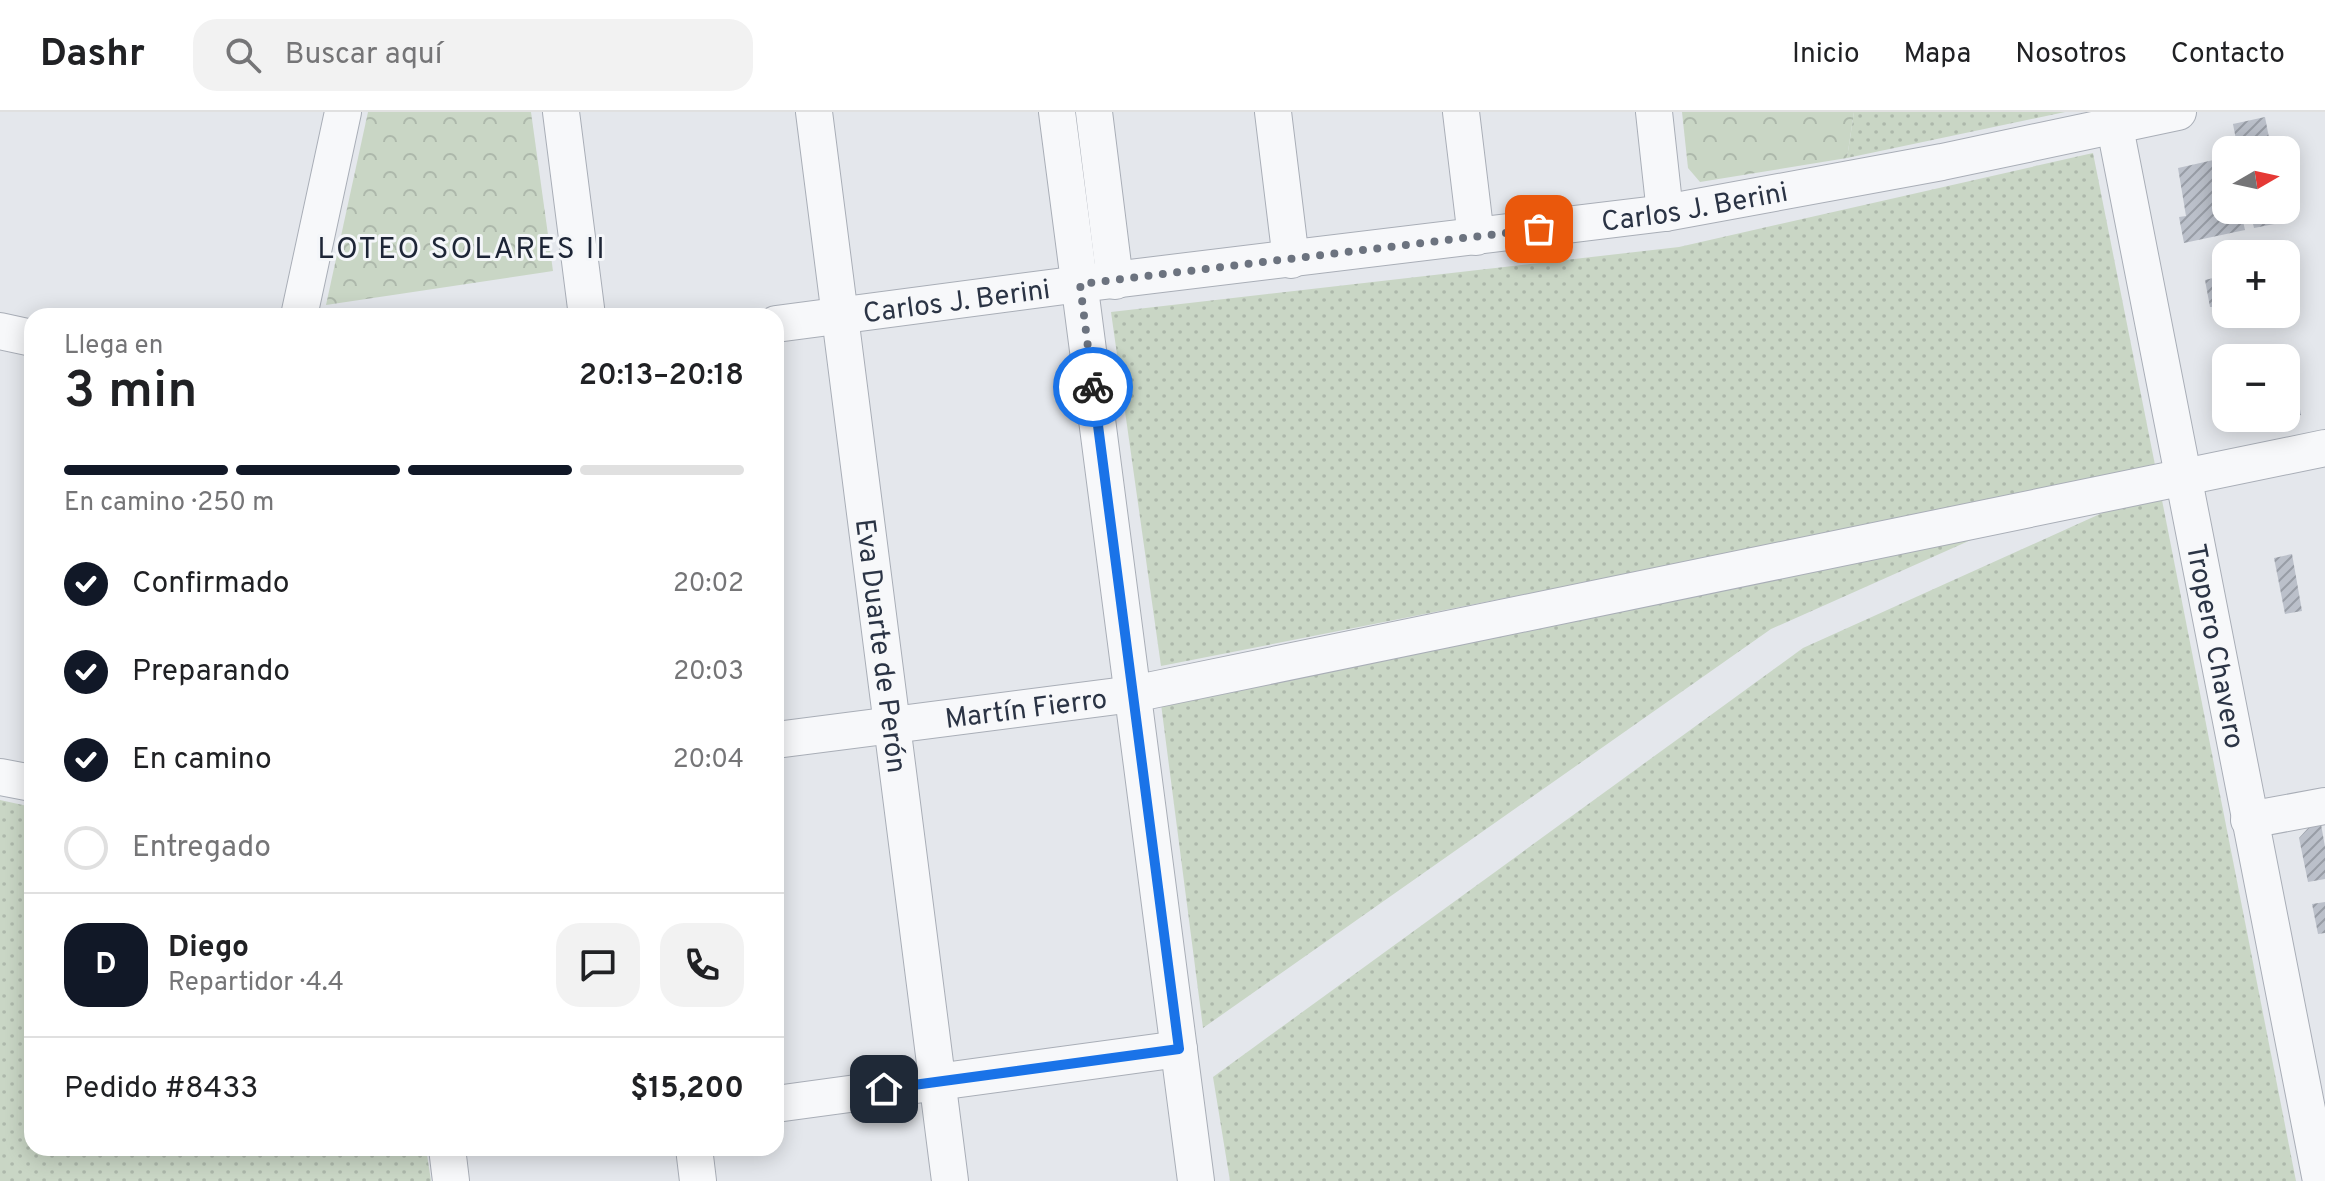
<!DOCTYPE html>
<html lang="es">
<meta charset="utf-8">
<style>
body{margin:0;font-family:Overpass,sans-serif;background:#f2f2f2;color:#202124;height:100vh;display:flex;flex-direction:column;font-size:30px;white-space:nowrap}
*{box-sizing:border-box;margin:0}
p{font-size:26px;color:#757577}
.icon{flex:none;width:44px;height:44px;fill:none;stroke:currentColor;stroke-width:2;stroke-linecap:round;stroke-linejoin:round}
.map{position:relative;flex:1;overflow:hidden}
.panel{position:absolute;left:24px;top:196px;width:760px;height:848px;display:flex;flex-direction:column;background:#fff;border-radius:24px;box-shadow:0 4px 20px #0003}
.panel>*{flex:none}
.needle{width:52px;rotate:81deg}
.controls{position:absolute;left:2212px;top:24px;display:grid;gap:16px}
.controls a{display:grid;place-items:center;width:88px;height:88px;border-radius:16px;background:#fff;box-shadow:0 4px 20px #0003;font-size:40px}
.pin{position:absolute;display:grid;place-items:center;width:68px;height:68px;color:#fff;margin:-34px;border-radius:16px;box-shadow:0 4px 12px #0006}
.courier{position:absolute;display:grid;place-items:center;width:80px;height:80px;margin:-40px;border:6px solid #1a73e8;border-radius:50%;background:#fff;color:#222;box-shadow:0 2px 10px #0007}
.headline em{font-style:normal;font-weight:600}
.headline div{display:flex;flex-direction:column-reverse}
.headline{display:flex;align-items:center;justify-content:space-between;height:136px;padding:0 40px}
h1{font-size:52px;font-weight:600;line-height:60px}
.bar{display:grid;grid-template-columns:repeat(4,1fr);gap:12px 8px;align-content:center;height:96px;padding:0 40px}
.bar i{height:10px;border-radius:6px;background:#e0e0e0}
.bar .current{background:#111827}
.bar p{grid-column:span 4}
.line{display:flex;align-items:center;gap:20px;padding:0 40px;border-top:2px solid #e0e0e0}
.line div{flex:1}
.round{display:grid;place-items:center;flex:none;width:84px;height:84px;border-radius:24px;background:#f2f2f2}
ol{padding:0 40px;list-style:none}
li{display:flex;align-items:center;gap:24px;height:88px}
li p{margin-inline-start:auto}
li .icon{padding:8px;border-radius:50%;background:#111827;color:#fff;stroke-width:4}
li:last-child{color:#757577}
li i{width:44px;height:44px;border:4px solid #e0e0e0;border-radius:50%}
header{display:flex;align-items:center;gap:48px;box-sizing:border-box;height:112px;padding:0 40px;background:#fff;border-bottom:2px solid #e0e0e0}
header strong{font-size:38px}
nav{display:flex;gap:44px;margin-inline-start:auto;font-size:28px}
.search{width:560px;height:72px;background:#f2f2f2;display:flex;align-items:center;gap:20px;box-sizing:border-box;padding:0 28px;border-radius:24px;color:#757577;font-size:30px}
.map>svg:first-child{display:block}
</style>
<header>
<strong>Dashr</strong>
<div class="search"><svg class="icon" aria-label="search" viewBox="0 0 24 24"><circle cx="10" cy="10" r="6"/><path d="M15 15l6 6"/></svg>Buscar aquí</div>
<nav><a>Inicio</a><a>Mapa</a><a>Nosotros</a><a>Contacto</a></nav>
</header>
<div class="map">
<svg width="2325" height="1069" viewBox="0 0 2325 1069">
<defs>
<pattern id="grass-dots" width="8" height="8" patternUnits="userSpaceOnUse" patternTransform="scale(2)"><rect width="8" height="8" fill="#c9d6c5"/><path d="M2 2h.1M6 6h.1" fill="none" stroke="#adb8ab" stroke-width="1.8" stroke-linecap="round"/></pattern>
<pattern id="park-crowns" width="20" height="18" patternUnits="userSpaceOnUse" patternTransform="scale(2)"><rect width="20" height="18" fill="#c9d6c5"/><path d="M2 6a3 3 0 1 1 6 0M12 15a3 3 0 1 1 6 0" fill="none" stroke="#adb8ab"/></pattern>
<pattern id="building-hatch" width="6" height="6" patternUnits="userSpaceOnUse" patternTransform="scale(2)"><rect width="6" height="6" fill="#bbc0ca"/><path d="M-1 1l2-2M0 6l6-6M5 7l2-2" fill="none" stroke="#989da6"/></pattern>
</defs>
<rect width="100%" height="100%" fill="#e4e7ec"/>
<g fill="url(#grass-dots)">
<polygon points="1854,0 2065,0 1847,46"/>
<polygon points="2093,41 2156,358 1161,554 1111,200 1679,135"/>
<polygon points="2161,383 2296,1069 1230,1069 1213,965 1803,536 2122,392"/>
<polygon points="1991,419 1771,517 1203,916 1161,592"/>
<polygon points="0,688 32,695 32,1036 426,1036 431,1069 0,1069"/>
</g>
<g fill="url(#park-crowns)">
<polygon points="368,0 531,0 553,159 326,193"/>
<polygon points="1682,0 1854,0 1847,46 1700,70 1688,56"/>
</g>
<g fill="url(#building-hatch)">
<polygon points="2265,5 2271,36 2238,38 2233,12"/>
<polygon points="2218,47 2226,98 2228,98 2230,111 2243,109 2245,118 2184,131 2179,105 2186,104 2178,56"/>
<polygon points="2291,85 2295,108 2254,116 2250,98 2286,98 2286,87"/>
<polygon points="2226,163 2226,204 2215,206 2213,195 2210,195 2205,168"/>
<polygon points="2261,236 2263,246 2226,246 2226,274 2221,275 2218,260 2224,259 2221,245"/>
<polygon points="2297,280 2301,303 2288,306 2286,303 2286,283"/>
<polygon points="2226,283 2226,306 2276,306 2270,314 2249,319 2244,315 2224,319 2221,304 2218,305 2214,285"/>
<polygon points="2292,442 2302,499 2285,502 2274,446"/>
<polygon points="2321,712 2325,735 2325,767 2308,770 2299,726 2310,714"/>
<polygon points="2325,790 2325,821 2318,822 2312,792"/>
</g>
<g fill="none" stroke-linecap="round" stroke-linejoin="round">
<defs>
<g id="minor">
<polyline points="561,0 587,204"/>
<path id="s1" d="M 814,0 L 950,1069"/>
<polyline points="1057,0 1196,1069"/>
<polyline points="1094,0 1115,169"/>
<polyline points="1273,0 1291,148"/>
<polyline points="1461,0 1476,125"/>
<polyline points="1654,0 1665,101"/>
<path id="s2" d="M 2112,0 L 2321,1069"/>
<polyline points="299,204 343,0"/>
<path id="s3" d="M 776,212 L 1080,172 L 1665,101 L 1942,50 L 2178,0"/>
<polyline points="0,219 32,226"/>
<path id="s4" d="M 776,628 L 1133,582 L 2325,336"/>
<polyline points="0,665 32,671"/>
<polyline points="2249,708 2325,694"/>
<polyline points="776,992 1179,937"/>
<polyline points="447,1036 451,1069"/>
<polyline points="694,1036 698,1069"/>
</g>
</defs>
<use href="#minor" stroke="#a9aeb7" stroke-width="38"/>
<use href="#minor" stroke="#f7f8fa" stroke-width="36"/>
</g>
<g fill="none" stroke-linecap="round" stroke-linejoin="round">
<polyline stroke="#6c737f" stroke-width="8" stroke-dasharray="0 14.4" points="1093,275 1080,172 1539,117"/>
<polyline stroke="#1a73e8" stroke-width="10" points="884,977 1179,937 1093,275"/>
</g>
<g text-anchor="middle" stroke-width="6" stroke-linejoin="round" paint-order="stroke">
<g font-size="28" fill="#2b3445" stroke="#f4f6f9">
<text dy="10" stroke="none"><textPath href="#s3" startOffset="926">Carlos J. Berini</textPath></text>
<text dy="10" stroke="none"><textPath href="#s3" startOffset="182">Carlos J. Berini</textPath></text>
<text dy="10" stroke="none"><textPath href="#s1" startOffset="538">Eva Duarte de Perón</textPath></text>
<text dy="10" stroke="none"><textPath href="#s2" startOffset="544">Tropero Chavero</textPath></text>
<text dy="10" stroke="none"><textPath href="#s4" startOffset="252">Martín Fierro</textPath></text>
</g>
<g font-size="30" letter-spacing="2" fill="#1d2536" stroke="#f4f6f9">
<text x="462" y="146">LOTEO SOLARES II</text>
</g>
</g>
</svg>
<div class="controls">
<a><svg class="needle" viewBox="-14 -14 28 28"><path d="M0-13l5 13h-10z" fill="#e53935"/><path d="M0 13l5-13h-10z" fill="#757577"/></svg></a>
<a>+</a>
<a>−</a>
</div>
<div class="pin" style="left:1539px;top:117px;background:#ea580c"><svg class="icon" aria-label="bag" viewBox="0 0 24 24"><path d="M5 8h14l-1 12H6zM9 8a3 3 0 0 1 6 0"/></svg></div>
<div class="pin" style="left:884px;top:977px;background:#1f2937"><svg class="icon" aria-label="home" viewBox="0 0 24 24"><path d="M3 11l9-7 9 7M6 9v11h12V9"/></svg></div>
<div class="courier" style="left:1093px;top:275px"><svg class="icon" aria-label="bike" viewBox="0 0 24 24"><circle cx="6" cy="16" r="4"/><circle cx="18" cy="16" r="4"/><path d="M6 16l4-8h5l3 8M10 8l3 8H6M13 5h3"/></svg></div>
<section class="panel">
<div class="headline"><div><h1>3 min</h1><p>Llega en</p></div><em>20:13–20:18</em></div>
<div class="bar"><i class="current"></i><i class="current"></i><i class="current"></i><i></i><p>En camino · 250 m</p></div>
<ol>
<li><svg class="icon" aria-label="check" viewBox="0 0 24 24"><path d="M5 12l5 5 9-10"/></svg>Confirmado<p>20:02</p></li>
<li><svg class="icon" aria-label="check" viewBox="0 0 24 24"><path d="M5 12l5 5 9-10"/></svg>Preparando<p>20:03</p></li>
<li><svg class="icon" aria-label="check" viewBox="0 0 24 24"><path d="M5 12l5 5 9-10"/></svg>En camino<p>20:04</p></li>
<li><i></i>Entregado</li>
</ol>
<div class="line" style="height:144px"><b class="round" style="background:#111827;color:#fff">D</b><div><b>Diego</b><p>Repartidor · 4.4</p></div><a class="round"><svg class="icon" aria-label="chat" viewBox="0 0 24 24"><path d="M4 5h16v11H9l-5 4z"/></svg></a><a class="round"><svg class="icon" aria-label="phone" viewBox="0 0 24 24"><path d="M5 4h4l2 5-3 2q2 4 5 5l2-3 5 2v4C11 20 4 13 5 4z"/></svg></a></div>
<div class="line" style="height:104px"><div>Pedido #8433</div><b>$15,200</b></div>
</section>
</div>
